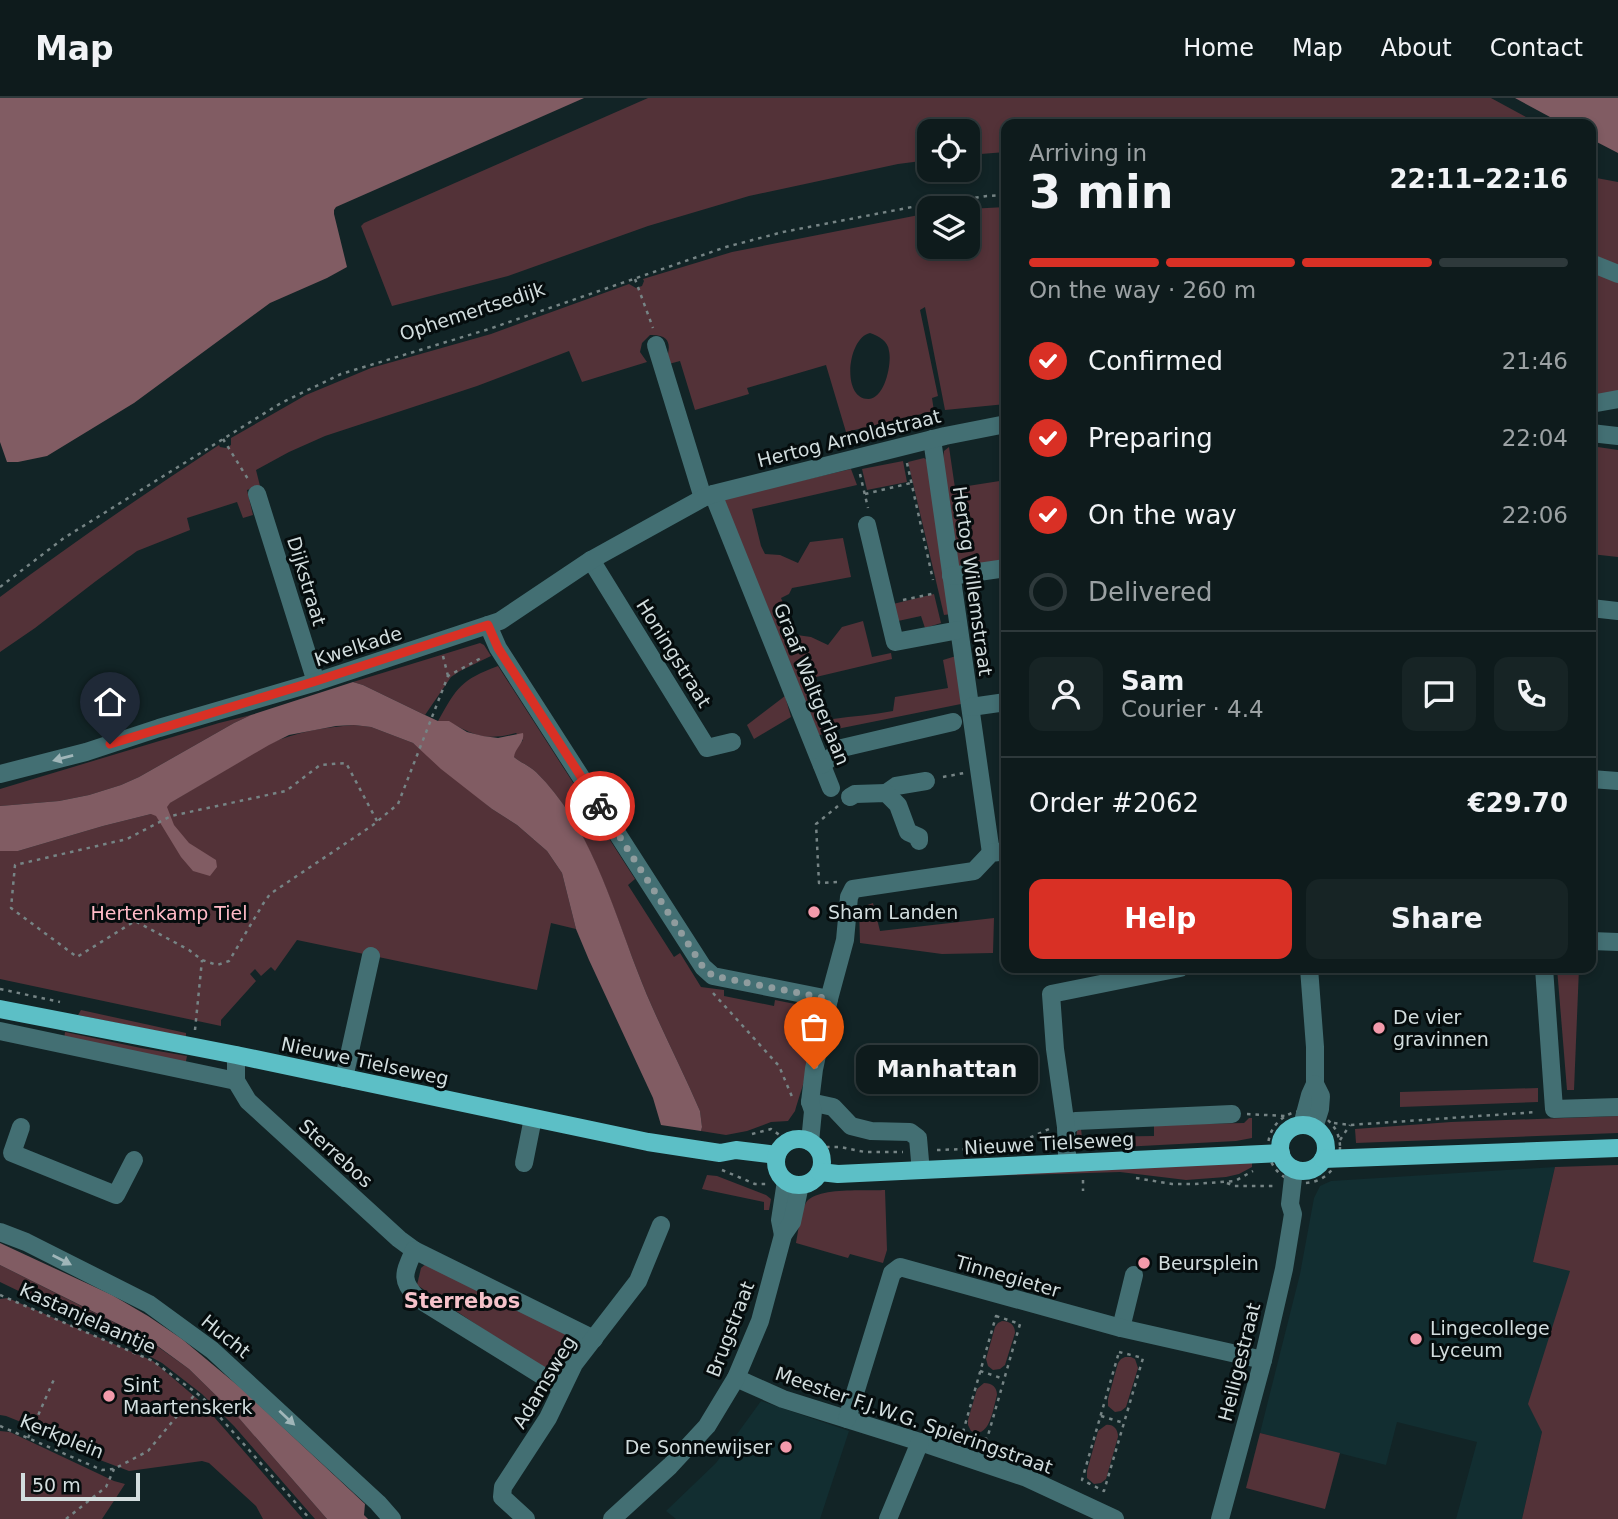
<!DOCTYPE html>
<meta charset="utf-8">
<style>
body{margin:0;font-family:"DejaVu Sans",sans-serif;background:#172425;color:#f1f3f6;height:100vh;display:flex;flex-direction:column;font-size:26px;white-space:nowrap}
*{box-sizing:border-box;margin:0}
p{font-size:23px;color:#9ba1a3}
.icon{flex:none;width:38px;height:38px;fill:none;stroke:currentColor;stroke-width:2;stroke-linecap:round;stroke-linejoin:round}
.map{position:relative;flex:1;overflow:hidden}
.side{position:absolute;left:1001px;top:21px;width:595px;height:854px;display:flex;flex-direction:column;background:#0e1b1c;border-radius:14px;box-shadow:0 4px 10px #0003,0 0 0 2px #2e393b}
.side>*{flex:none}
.tools{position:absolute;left:917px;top:21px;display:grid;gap:14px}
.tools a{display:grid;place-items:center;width:63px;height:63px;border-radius:14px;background:#0e1b1c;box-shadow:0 4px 10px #0003,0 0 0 2px #2e393b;font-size:35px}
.scale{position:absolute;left:21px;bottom:18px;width:119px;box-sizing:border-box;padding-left:7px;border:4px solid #d2ddde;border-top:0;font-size:19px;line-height:24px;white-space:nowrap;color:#d2ddde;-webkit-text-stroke:5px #050c0d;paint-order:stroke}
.pin{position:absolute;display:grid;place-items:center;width:60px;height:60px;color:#fff;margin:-72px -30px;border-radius:50% 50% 50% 0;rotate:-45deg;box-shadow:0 0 7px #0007}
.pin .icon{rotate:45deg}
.courier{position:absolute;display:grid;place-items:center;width:70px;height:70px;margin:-35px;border:5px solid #d93025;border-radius:50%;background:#fff;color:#222;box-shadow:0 2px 9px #0007}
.bubble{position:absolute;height:49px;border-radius:14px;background:#0e1b1c;box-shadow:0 4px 10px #0003,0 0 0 2px #2e393b;font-size:23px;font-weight:600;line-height:49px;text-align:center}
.overview em{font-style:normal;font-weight:600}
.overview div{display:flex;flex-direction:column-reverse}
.overview{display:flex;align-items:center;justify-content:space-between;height:119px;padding:0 28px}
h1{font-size:46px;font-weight:600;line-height:52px}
.bar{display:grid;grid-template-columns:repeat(4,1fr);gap:10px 7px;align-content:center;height:84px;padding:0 28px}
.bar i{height:9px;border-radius:5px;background:#2e393b}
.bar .current{background:#d93025}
.bar p{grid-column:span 4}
.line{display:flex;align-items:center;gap:18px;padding:0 28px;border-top:2px solid #2e393b}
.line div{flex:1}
.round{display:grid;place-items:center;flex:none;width:74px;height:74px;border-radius:14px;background:#172425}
ol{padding:0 28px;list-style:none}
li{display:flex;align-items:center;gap:21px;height:77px}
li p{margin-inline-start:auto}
li .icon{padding:7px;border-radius:50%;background:#d93025;color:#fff;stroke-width:4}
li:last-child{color:#9ba1a3}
li i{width:38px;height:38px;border:4px solid #2e393b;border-radius:50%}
.primary-button{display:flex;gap:14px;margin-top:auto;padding:14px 28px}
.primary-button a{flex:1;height:80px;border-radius:14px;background:#d93025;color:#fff;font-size:28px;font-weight:600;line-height:80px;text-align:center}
.primary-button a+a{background:#172425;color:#f1f3f6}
header{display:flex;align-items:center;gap:42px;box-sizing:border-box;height:98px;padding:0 35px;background:#0e1b1c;border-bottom:2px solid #2e393b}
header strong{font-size:33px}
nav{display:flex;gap:38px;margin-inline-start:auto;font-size:24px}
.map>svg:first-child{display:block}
</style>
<header>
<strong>Map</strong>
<nav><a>Home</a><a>Map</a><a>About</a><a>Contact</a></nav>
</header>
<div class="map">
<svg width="1618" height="1421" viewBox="0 0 1618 1421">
<rect width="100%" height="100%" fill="#122426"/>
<g fill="#122e31">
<polygon points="1555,1069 1533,1164 1571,1172 1529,1306 1542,1334 1522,1421 1456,1421 1477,1344 1397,1324 1386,1367 1260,1335 1300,1176 1314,1100 1320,1088 1331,1083"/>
<polygon points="761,1303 849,1333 820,1421 676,1421 666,1413 716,1365"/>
</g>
<g fill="#533238" fill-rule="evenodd">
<polygon points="648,0 1491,0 1539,26 1006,26 1006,54 968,57 968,33 929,33 929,62 898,66 749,98 648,128 508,178 392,208 361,128 364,125"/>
<polygon points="1591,79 1618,84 1618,171 1591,160"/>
<path d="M 1006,109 L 1006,306 L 945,312 L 925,209 L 920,212 L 938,298 L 932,300 L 934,313 L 846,334 L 826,267 L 747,290 L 749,296 L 695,312 L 680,263 L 665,267 C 670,251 674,236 650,237 L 642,245 L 640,254 L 647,264 L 582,284 L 569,253 L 477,288 L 325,338 L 289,354 L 256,372 L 260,388 L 247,392 L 253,417 L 243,420 L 237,404 L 187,420 L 190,432 L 137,453 L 96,483 L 35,530 L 0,554 L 0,499 C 71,446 144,396 219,347 L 220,349 L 226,350 L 231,347 L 231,340 L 306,297 L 371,270 L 491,236 L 629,186 L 636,190 L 642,188 L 644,183 L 643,181 L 732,154 L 929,115 L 929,149 L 968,149 L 968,111 ZM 870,235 C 879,238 888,243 889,253 C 892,265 885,300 869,301 C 841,302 847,240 870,235 Z"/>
<polygon points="1591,171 1618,182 1618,294 1591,300"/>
<polygon points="1591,348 1618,352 1618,459 1591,456"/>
<polygon points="949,349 955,390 1006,382 1006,465 959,472 943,361 944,353"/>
<polygon points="924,360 928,363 951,516 944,517 908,364"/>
<polygon points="903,363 907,384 867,392 862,371"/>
<path d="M 851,371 L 857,387 L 752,411 L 761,448 L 765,456 L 780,457 L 798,465 L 810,444 L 843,440 L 851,479 L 792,490 L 789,496 L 781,500 L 797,537 L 811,539 L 828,547 L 842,529 L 863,523 L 872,559 L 891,555 L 892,561 L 816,579 L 821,604 L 833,621 C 853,618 873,617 893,613 L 895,599 L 948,590 L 943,562 L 956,558 L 961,606 L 837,631 L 817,638 L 722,401 Z"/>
<polygon points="934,496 941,525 925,530 921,518 898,523 893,506"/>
<polygon points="480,545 484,547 491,558 460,573 451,579 425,617 363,587 353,584"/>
<path d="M 498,568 L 635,781 L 628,787 L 674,859 L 680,855 L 701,889 L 724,892 L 724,898 L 774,908 L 775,902 L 795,906 L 814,912 C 822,936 802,988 795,1013 L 788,1023 L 771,1024 L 747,1033 L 726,1037 L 701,1033 L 702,1029 L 700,1013 C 680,966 655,920 637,872 C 611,805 588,725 536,674 C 530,668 521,665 514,659 L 514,654 L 523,642 L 516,635 C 498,640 483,641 465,632 C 454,627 451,623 438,623 C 457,589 461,582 498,568 Z"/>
<polygon points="785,598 791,619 754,641 747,627"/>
<polygon points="251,617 234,625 139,679 121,687 89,697 59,703 0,708 0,691 219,625"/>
<path d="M 354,627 L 371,629 L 413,645 L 492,711 L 517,727 L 547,753 L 562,775 L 576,831 L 551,825 L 537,892 L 297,842 L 275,873 L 271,869 L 261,878 L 255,871 L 250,876 L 256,883 L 221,922 L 221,928 L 0,881 L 0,753 L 18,753 L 103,728 L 151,716 L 269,646 C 296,634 325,629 354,627 Z"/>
<polygon points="873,805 880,833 994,820 993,855 942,856 860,845 859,810"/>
<polygon points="1557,870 1579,870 1574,992 1567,992"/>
<polygon points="81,912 186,935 186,939 78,917"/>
<polygon points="65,934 141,950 187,958 185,968 64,942"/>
<polygon points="1538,990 1538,1004 1400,1009 1400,994"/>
<polygon points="1618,1018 1618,1035 1356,1045 1355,1031 1451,1024"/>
<path d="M 1249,1020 L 1252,1020 L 1252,1040 L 1236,1043 L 1084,1051 C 1077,1046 1076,1042 1077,1033 L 1081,1031 L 1082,1039 L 1154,1038 L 1154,1027 L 1244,1025 Z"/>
<polygon points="1252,1061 1252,1069 1239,1076 1226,1079 1186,1082 1120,1074 954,1079"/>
<polygon points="1618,1067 1618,1421 1522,1421 1542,1334 1528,1306 1570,1173 1533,1164 1555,1069"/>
<polygon points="707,1077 717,1078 766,1097 771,1101 769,1112 764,1112 764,1104 702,1091"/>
<path d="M 885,1092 L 887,1152 L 883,1165 L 850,1156 L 848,1160 L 796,1145 C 798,1135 801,1109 808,1102 C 823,1089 866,1093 885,1092 Z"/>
<polygon points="428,1164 576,1242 574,1255 560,1277 557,1278 549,1275 417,1187 421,1170"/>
<polygon points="0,1167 147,1241 189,1271 239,1320 327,1421 315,1421 234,1328 202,1296 162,1265 114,1239 0,1184"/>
<polygon points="8,1200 153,1263 201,1304 303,1421 263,1421 256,1408 209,1365 202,1363 129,1373 100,1362 31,1328 6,1318 0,1317 0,1201"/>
<path d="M 1002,1223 C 1010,1223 1015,1227 1015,1235 L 1005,1267 L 1000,1271 L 993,1272 L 988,1268 L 986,1261 L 995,1229 L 998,1225 Z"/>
<polygon points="1125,1259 1131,1259 1135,1261 1138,1270 1126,1309 1121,1313 1115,1314 1108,1308 1108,1301 1118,1265 1121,1261"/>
<path d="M 984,1285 C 992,1285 997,1289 997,1297 C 993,1310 990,1342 971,1333 L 968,1327 L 968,1322 L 977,1291 Z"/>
<path d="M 1106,1327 C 1113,1326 1118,1331 1118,1339 L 1106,1381 L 1101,1385 L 1094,1386 L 1087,1380 L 1087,1373 L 1098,1333 Z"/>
<polygon points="0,1333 10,1334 114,1383 125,1386 102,1421 0,1421"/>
<polygon points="1260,1335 1340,1355 1325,1411 1246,1390"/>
</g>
<g fill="#815c63">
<polygon points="0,0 584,0 336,109 334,112 334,116 347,169 327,180 270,205 134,305 47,358 18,364 7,364 0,344"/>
<polygon points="1515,0 1618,0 1618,55 1591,41 1591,26 1563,26"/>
<path d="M 353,584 L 363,587 L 425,617 L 438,623 L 449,623 L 467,634 L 483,638 L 498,640 L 523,635 C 525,645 515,650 514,659 C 521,665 530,668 536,674 C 589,726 611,804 637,872 C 655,920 680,966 700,1013 L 702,1029 L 701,1033 L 661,1027 L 653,1000 L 589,862 L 576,831 L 562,775 L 547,753 L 517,727 L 492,711 L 441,671 L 413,645 L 371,629 L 354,627 L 336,628 L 289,637 L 269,647 L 170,705 L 167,709 L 174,727 L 189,745 L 216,762 L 217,769 L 210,778 L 193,773 L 181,759 L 156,718 L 151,716 L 103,728 L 18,753 L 0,753 L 0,708 L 59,703 L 89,697 L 121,687 L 139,679 L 234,625 L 251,617 Z"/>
<polygon points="0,1145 112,1197 148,1218 182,1241 242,1291 365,1406 364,1417 368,1421 327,1421 238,1319 189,1271 148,1241 0,1167"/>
</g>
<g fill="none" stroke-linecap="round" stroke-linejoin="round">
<g stroke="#768485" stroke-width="2.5" stroke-dasharray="3.5 5" stroke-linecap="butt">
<polyline points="635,181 653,230"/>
<polyline points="223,341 248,381"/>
<polyline points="907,365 933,482"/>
<polyline points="860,376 868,410"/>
<polyline points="865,396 911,385"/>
<polyline points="0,489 64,440 223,341 281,305 341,276 489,231 726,149 783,134 912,109 987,98 1006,97"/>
<polyline points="903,502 936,495"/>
<polyline points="443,558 448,578"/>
<polyline points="943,679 964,675"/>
<polyline points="377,723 346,665 320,667 286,693 171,718 127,741 15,767 11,810 77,859 135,823 189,852 202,862 217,867 229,863 263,806 270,796 373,727 398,706 448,578 483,559"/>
<polyline points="837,784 819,785 816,726 838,708"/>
<polyline points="0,891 60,904"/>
<polyline points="713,895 779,968 793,1001"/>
<polyline points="195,932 202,862"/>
<circle cx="1304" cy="1049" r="36"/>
<polyline points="1247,1016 1285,1018"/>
<polyline points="1334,1025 1350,1027 1537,1014"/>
<polyline points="752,1036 771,1031 781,1038"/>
<polyline points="1340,1042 1350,1027"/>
<polyline points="826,1049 840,1049 865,1054 903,1054"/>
<polyline points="1007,1050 1049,1031"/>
<polyline points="937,1052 1000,1050"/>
<polyline points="722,1072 755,1086 768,1086"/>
<polyline points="1136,1080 1172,1086 1195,1086 1235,1083 1253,1073"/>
<polyline points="1083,1082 1083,1093"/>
<polyline points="1227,1085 1234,1088 1275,1088"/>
<polyline points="0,1197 153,1263 203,1300 310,1421"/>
<polygon points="996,1218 1020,1226 987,1341 963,1334"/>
<polygon points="1119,1254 1143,1260 1104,1393 1082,1382"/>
<polyline points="980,1273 1004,1281"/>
<polyline points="1101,1318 1124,1325"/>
<polyline points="0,1328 102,1372 114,1371 148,1353 196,1295"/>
<polyline points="28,1340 55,1279"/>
<polyline points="66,1421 106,1389 114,1371"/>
</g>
<g stroke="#436f73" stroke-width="18">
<polyline points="1591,165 1618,176"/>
<polyline points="656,247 703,400"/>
<polyline points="1591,306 1618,301"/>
<polyline points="1591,335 1618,338"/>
<polyline points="932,341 991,755"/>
<polyline points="257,396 316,584"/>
<polyline points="713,396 831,690"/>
<polyline points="867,427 895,544 959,532"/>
<polyline points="591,462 707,650 732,644"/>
<polyline points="951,478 1006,470"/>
<polyline points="1591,510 1618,513"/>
<polyline points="488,527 498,550 703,869 713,878 829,901"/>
<polyline points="971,609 1006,604"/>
<polyline points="822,667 842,650 953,624"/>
<polyline points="0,676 86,654 159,630 316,584 500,523 591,462 703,400 713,396 945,338 1006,326"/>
<polyline points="1591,681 1618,683"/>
<polyline points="886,695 896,688 926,683"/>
<polyline points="850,699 855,696 886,695 898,707 908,734 919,739 919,743"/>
<polyline points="1591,843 1618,844"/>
<polyline points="1544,870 1554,1011 1618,1009"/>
<polyline points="0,933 236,983"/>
<polyline points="236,957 236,983 248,1003 399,1141 414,1152"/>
<polyline points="344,980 371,858"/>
<polyline points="810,1004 833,1009 851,1028 871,1033 910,1034 918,1040 920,1063"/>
<polyline points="1302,1027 1310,997 1315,986 1315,949 1309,870"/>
<polyline points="21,1029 12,1055 116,1097 134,1062"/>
<polyline points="1066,1029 1076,1023 1232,1016"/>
<polyline points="1314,1030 1320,1011 1321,998 1315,986"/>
<polyline points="810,1044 813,1013 810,1004 814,971 829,901 845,842 849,799 853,791 974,773 991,755 1006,753"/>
<polyline points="1067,1056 1066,1029 1055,951 1051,896 1180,870"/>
<polyline points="524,1065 533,1020"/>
<polyline points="0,1134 26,1144 149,1206 212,1252 378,1405 392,1421"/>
<polyline points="783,1137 780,1122 786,1083"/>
<polyline points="1121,1230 1134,1177"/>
<polyline points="736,1280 783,1301 920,1344 1027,1380 1115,1421"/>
<path d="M 562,1290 L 417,1200 C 399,1181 405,1174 414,1152 L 594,1241"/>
<polyline points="847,1321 892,1175 900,1169 1121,1230 1263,1262"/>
<polyline points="526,1421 502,1399 503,1389 548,1320 574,1266 638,1183 661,1127"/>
<polyline points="612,1421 670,1368 707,1328 736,1280 760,1223 783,1137 792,1124 800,1087"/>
<polyline points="888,1421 920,1344"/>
<polyline points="1220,1421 1263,1262 1284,1171 1293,1116 1290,1106 1294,1071"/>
</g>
<g stroke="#5cbfc6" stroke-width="18">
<polyline points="0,911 236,957 648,1044 720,1055 736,1052 777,1057"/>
<circle cx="1303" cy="1050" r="23"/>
<circle cx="799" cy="1064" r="23"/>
<polyline points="1323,1061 1618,1050"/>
<polyline points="820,1074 838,1076 1281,1055"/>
</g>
</g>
<defs><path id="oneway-solid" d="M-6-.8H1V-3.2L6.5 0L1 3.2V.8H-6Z" transform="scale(1.75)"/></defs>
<g fill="#a0b6b9">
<use href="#oneway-solid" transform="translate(63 660) rotate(165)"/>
<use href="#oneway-solid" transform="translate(62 1162) rotate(27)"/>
<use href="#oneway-solid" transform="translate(287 1320) rotate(43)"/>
</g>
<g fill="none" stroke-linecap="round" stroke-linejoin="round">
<polyline stroke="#8f9c9e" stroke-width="7" stroke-dasharray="0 12.6" points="600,708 703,869 713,878 829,901 814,971"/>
<polyline stroke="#d93025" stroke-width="9" points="110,646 316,583 488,527 498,550 600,708"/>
</g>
<g fill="#f39aab" stroke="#050c0d" stroke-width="2.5">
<circle cx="814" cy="814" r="7"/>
<circle cx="1379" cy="930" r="7"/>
<circle cx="1144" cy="1165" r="7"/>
<circle cx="1416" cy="1241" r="7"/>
<circle cx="109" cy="1298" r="7"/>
<circle cx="786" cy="1349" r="7"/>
</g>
<g text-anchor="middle" stroke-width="6" stroke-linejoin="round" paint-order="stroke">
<g font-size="19" fill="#d2ddde" stroke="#050c0d">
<text transform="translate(472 213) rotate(-18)" y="7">Ophemertsedijk</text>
<text transform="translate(849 340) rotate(-14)" y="7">Hertog Arnoldstraat</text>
<text transform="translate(307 483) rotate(73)" y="7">Dijkstraat</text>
<text transform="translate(973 483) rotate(82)" y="7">Hertog Willemstraat</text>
<text transform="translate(358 548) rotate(-18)" y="7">Kwelkade</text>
<text transform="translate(674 555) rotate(58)" y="7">Honingstraat</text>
<text transform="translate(812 586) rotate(68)" y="7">Graaf Waltgerlaan</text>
<text transform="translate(365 963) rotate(12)" y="7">Nieuwe Tielseweg</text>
<text transform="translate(1049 1045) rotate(-3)" y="7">Nieuwe Tielseweg</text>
<text transform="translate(336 1055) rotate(42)" y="7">Sterrebos</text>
<text transform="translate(1008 1178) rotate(16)" y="7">Tinnegieter</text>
<text transform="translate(88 1220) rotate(24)" y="7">Kastanjelaantje</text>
<text transform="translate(730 1231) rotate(-69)" y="7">Brugstraat</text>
<text transform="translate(226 1238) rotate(39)" y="7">Hucht</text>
<text transform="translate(1239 1264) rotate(-76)" y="7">Heiligestraat</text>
<text transform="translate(544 1284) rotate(-59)" y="7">Adamsweg</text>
<text transform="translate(914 1322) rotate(19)" y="7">Meester F.J.W.G. Spieringstraat</text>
<text transform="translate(62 1338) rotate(22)" y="7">Kerkplein</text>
</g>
<g font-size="19" fill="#d2ddde" stroke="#050c0d" text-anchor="start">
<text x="828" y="821">Sham Landen</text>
<text x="1393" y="926">De vier<tspan x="1393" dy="22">gravinnen</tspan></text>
<text x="1158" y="1172">Beursplein</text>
<text x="1430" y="1237">Lingecollege<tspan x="1430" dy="22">Lyceum</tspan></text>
<text x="123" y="1294">Sint<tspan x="123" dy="22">Maartenskerk</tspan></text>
<text x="772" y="1356" text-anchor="end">De Sonnewijser</text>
</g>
<g font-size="19" fill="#ffbbc7" stroke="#050c0d">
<text x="169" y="822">Hertenkamp Tiel</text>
</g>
<g font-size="21" font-weight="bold" fill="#f5c2ca" stroke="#050c0d">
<text x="462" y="1210">Sterrebos</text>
</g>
</g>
</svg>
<div class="tools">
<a><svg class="icon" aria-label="locate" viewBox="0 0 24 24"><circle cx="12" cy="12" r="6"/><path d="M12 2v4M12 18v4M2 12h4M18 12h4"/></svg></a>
<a><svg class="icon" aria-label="layers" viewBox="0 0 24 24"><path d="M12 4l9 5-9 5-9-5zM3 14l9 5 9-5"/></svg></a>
</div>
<div class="scale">50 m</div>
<div class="pin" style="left:814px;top:971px;background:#ea580c"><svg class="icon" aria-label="bag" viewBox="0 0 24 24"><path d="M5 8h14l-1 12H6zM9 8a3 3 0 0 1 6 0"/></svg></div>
<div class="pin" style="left:110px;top:646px;background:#1f2937"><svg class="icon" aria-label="home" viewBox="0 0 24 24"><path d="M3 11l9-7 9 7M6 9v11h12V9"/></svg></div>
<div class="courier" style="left:600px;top:708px"><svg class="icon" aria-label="bike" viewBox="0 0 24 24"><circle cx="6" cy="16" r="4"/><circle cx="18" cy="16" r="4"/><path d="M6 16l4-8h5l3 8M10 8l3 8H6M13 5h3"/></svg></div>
<div class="bubble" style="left:856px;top:947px;width:182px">Manhattan</div>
<section class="side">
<div class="overview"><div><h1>3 min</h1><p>Arriving in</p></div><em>22:11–22:16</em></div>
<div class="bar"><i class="current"></i><i class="current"></i><i class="current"></i><i></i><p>On the way · 260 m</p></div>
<ol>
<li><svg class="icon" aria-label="check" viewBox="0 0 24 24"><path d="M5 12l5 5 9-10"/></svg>Confirmed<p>21:46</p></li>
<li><svg class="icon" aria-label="check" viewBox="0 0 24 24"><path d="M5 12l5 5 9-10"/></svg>Preparing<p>22:04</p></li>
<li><svg class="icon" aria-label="check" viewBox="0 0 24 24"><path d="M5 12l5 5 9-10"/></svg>On the way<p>22:06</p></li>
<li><i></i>Delivered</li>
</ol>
<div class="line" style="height:126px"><a class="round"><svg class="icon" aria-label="person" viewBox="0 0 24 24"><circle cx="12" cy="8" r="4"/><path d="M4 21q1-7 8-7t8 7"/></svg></a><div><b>Sam</b><p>Courier · 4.4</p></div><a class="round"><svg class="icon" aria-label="chat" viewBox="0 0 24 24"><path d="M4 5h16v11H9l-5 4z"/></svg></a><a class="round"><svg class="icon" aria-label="phone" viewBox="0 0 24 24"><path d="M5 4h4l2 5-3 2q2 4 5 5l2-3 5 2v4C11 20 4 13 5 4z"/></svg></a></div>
<div class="line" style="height:91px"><div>Order #2062</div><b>€29.70</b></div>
<div class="primary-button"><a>Help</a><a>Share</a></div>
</section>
</div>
